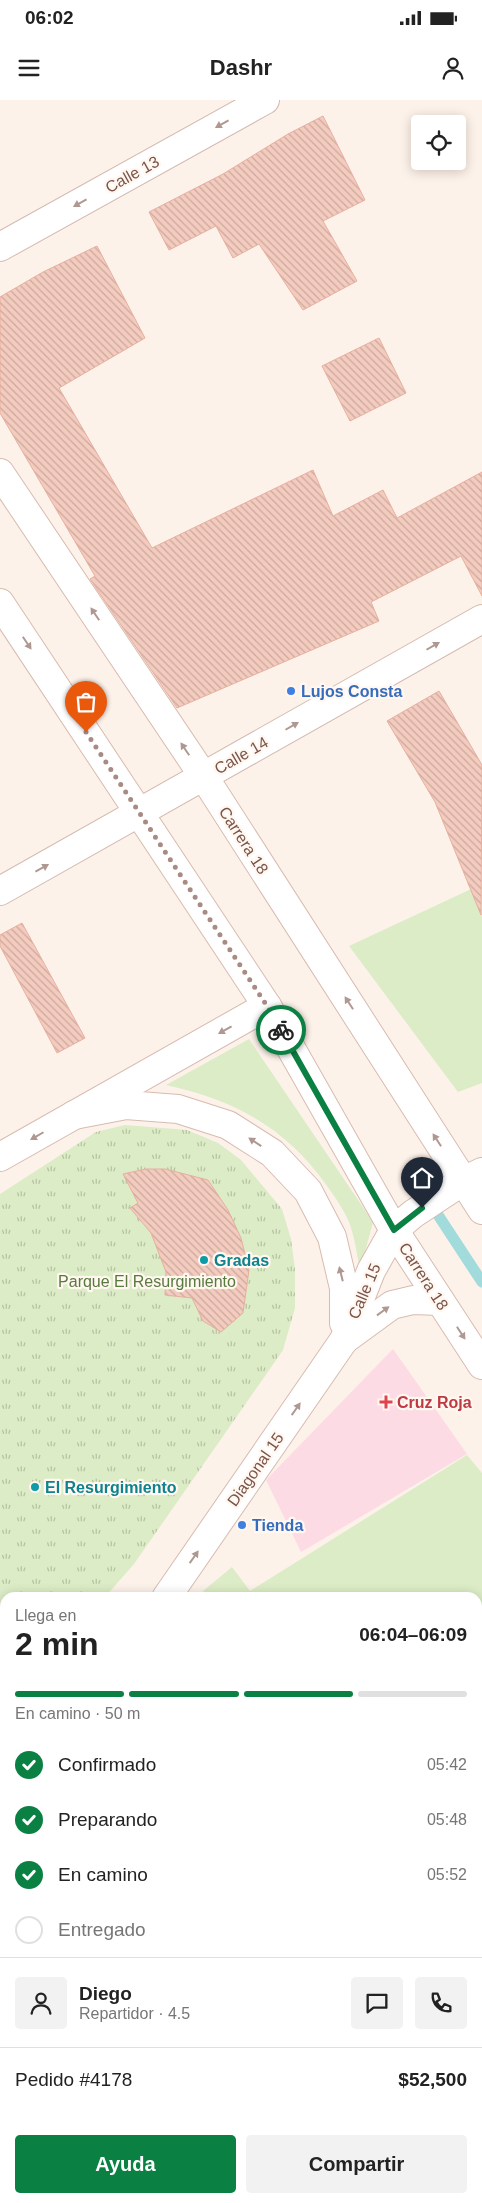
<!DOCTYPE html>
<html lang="es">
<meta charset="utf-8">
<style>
body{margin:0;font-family:Helvetica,sans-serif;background:#f2f2f2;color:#222;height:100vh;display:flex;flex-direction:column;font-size:19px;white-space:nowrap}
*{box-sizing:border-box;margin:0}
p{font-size:16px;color:#767676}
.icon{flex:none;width:28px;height:28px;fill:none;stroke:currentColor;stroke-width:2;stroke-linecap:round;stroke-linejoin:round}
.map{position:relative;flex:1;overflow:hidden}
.panel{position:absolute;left:0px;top:1492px;width:482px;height:611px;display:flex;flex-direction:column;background:#fff;border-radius:15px 15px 0 0;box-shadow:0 2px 12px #0003}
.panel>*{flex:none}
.controls{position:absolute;left:411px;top:15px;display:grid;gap:10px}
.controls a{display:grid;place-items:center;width:55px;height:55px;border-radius:5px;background:#fff;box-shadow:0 2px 12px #0003;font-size:25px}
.pin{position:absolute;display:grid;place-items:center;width:42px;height:42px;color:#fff;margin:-51px -21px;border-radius:50% 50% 50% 0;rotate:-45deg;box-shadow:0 0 5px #0007}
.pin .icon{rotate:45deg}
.courier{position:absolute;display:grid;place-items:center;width:50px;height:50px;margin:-25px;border:4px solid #0b8043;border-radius:50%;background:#fff;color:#222;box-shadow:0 1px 6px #0007}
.overview em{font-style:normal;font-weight:800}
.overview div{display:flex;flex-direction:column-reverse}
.overview{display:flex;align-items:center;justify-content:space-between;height:85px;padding:0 15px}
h1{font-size:32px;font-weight:800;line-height:38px}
.bar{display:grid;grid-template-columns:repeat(4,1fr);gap:8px 5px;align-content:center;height:60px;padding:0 15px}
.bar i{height:6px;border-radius:4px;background:#e0e0e0}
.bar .current{background:#0b8043}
.bar p{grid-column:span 4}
.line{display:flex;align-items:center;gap:12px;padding:0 15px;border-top:1px solid #e0e0e0}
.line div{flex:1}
.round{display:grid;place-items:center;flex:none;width:52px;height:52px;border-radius:5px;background:#f2f2f2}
ol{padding:0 15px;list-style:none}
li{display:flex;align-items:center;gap:15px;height:55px}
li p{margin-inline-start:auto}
li .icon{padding:5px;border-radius:50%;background:#0b8043;color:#fff;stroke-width:4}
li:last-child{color:#767676}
li i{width:28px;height:28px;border:2px solid #e0e0e0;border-radius:50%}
.action{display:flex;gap:10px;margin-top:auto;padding:10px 15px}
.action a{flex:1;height:58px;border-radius:5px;background:#0b8043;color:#fff;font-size:20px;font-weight:800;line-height:58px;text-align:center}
.action a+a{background:#f2f2f2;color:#222}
.status{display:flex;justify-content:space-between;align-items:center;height:35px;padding:0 25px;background:#fff;direction:ltr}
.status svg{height:14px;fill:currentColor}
header{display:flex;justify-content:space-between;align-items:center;height:65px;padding:0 15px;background:#fff;font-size:22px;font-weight:800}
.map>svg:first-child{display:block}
</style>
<div class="status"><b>06:02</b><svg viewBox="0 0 49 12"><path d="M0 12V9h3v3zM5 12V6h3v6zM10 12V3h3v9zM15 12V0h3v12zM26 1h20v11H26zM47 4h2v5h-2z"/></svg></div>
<header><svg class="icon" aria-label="menu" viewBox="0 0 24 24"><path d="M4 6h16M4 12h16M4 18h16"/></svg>Dashr<svg class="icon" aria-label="person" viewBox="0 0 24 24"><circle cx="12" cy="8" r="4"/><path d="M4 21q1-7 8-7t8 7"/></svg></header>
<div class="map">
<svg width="482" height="2103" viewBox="0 0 482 2103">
<defs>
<pattern id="park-tufts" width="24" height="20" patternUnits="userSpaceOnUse" patternTransform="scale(1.25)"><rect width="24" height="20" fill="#dbecc6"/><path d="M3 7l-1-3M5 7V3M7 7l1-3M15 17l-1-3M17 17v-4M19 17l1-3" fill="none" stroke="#b7c2a3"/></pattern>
<pattern id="building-back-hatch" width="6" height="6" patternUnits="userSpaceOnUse" patternTransform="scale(1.25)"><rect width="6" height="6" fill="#f4ccbf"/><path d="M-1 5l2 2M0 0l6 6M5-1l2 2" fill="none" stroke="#cba89d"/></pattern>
</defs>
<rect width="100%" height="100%" fill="#fdf2e9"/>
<polygon fill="#fcdbe4" points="393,1249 467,1354 301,1452 266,1380"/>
<g fill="#dbecc6">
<polygon points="482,784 482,983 458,992 349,846"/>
<path d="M 249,939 L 373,1122 L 360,1171 C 357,1155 355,1138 349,1122 C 344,1110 335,1097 327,1086 C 286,1028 235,1000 166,985 Z"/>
<polygon points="467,1355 482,1373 482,1535 478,1537 478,1498 207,1498 203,1491 232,1467 250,1491"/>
</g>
<g fill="url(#park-tufts)">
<polygon points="125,1025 187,1030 218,1043 241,1060 282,1109 291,1139 295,1169 295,1208 283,1250 134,1464 105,1497 5,1498 5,1615 0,1621 0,1094 96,1032"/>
<polygon points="5,1756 5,1877 0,1879 0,1763"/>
</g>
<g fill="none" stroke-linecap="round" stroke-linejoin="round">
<polyline stroke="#a1dbdb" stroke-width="11" points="421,1089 482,1182"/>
</g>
<g fill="url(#building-back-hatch)" stroke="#e8af9e">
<polygon points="323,16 365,100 323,121 357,181 303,210 259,144 233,158 216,126 169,150 149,112 223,74 288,34"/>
<polygon points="97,146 145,238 59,288 152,448 313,370 333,416 383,390 397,418 482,372 482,496 461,456 371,502 379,521 177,608 90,479 95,476 0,313 0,197 43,172"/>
<polygon points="379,238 406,293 350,321 322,266"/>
<polygon points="439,591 482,665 481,815 435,702 387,621"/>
<polygon points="22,823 85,938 57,953 0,846 0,835"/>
<polygon points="146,1069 165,1069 208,1080 228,1110 241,1138 249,1170 243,1213 221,1232 203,1221 192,1198 165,1195 166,1172 151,1133 130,1108 138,1103 123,1074"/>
</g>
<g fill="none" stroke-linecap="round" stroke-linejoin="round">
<defs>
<g id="street">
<polyline points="0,147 265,0"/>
<polyline points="0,791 482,519"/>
<polyline points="463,1081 482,1072"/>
<polyline points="478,1679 482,1677"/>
<polyline points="0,1900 5,1898"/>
<polyline points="364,2099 366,2103"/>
</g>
<g id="secondary">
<polyline points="0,373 204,677 482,1110"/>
<polyline points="0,503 267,906 394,1130 482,1265"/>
<polyline points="74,1015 126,1005 178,1009 228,1025 272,1053 308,1091 332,1137 344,1188 344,1223"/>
<polyline points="0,1057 267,906"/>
<polyline points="344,1240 392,1205 413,1200 440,1201"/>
<polyline points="166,1498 344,1240 371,1171 394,1130 413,1114 463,1081"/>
<polyline points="0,1723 5,1717"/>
</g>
</defs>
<use href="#street" stroke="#d3bab0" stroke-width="30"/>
<use href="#secondary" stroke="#d8bbb0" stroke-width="30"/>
<use href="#street" stroke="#fff" stroke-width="28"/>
<use href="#secondary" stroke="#fff" stroke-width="28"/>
</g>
<defs><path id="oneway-solid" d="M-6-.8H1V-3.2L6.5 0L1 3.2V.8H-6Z" transform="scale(1.25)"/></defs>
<g fill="#af9892">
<use href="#oneway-solid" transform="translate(222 24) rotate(151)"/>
<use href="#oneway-solid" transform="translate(80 103) rotate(151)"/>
<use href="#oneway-solid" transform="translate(95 514) rotate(-124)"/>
<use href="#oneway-solid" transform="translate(27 543) rotate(56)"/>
<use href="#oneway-solid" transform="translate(433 546) rotate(-30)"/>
<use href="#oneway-solid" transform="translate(292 626) rotate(-30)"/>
<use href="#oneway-solid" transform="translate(185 649) rotate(-124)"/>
<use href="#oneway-solid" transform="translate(42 768) rotate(-29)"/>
<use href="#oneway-solid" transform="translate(349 903) rotate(-123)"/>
<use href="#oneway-solid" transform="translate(225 930) rotate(151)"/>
<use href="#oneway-solid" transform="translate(37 1036) rotate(150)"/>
<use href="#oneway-solid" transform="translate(437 1040) rotate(-123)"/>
<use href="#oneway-solid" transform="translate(255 1042) rotate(-147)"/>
<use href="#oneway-solid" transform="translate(341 1174) rotate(-104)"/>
<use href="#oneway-solid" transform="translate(383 1211) rotate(-36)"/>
<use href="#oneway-solid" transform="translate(461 1233) rotate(57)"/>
<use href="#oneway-solid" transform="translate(296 1309) rotate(-55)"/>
<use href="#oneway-solid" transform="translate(194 1457) rotate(-55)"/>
</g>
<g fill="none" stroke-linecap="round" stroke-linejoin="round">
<polyline stroke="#a88b82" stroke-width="5" stroke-dasharray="0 9" points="86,632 267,906 281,930"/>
<polyline stroke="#0b8043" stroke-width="6" points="281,930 394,1130 422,1108"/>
</g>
<g fill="#3f7fe0" stroke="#fff7f0" stroke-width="2">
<circle cx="291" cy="591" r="5"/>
<circle cx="242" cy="1425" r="5"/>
</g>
<g fill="#0f9aa8" stroke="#fff7f0" stroke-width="2">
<circle cx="204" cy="1160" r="5"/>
<circle cx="35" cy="1387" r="5"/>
</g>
<path fill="#e0444e" stroke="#fff7f0" stroke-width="2" d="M383.5 1294.5h5v5h5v5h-5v5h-5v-5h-5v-5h5z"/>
<g text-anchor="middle" stroke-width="4.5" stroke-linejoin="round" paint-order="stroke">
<g font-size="16" fill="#7a544a" stroke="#fff7f0">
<text transform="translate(132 74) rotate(-29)" y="6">Calle 13</text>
<text transform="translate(241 655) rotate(-30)" y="6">Calle 14</text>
<text transform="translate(244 740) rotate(57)" y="6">Carrera 18</text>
<text transform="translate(424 1176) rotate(57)" y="6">Carrera 18</text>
<text transform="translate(364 1191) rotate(-67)" y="6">Calle 15</text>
<text transform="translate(255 1369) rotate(-55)" y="6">Diagonal 15</text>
</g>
<g font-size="16" font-weight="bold" fill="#366cbe" stroke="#fff7f0" text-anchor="start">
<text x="301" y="597">Lujos Consta</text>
<text x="252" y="1431">Tienda</text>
</g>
<g font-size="16" font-weight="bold" fill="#0d838f" stroke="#fff7f0" text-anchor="start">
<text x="214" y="1166">Gradas</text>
<text x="45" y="1393">El Resurgimiento</text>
</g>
<g font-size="16" fill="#597a3f" stroke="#fff7f0">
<text x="147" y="1187">Parque El Resurgimiento</text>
</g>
<g font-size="16" font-weight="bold" fill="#be3a42" stroke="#fff7f0" text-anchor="start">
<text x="397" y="1308">Cruz Roja</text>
</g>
</g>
</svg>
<div class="controls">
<a><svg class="icon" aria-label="locate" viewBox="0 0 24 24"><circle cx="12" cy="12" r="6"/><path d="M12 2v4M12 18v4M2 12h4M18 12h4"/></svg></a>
</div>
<div class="pin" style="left:86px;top:632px;background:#ea580c"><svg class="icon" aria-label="bag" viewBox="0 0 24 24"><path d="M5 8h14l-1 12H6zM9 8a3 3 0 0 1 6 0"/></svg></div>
<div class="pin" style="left:422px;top:1108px;background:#1f2937"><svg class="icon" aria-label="home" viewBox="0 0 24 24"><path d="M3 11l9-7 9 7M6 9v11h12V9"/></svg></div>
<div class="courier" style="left:281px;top:930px"><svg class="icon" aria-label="bike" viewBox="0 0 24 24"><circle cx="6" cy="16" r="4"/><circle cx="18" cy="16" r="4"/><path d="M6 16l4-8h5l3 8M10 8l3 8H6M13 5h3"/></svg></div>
<section class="panel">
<div class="overview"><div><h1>2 min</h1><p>Llega en</p></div><em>06:04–06:09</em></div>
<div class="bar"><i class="current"></i><i class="current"></i><i class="current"></i><i></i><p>En camino · 50 m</p></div>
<ol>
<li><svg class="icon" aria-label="check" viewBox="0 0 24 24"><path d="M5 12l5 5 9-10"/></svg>Confirmado<p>05:42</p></li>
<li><svg class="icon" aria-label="check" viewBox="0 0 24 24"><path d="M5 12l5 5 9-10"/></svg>Preparando<p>05:48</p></li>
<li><svg class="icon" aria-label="check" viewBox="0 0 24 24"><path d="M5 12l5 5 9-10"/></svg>En camino<p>05:52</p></li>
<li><i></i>Entregado</li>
</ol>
<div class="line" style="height:90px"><a class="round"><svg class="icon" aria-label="person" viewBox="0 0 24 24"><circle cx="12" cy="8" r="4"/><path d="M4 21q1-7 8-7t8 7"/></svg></a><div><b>Diego</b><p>Repartidor · 4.5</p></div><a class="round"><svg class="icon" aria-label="chat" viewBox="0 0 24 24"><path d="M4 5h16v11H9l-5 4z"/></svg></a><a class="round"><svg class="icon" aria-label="phone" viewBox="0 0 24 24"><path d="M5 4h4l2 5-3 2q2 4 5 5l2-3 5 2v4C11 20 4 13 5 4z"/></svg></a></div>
<div class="line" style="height:65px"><div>Pedido #4178</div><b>$52,500</b></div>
<div class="action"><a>Ayuda</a><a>Compartir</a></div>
</section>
</div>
